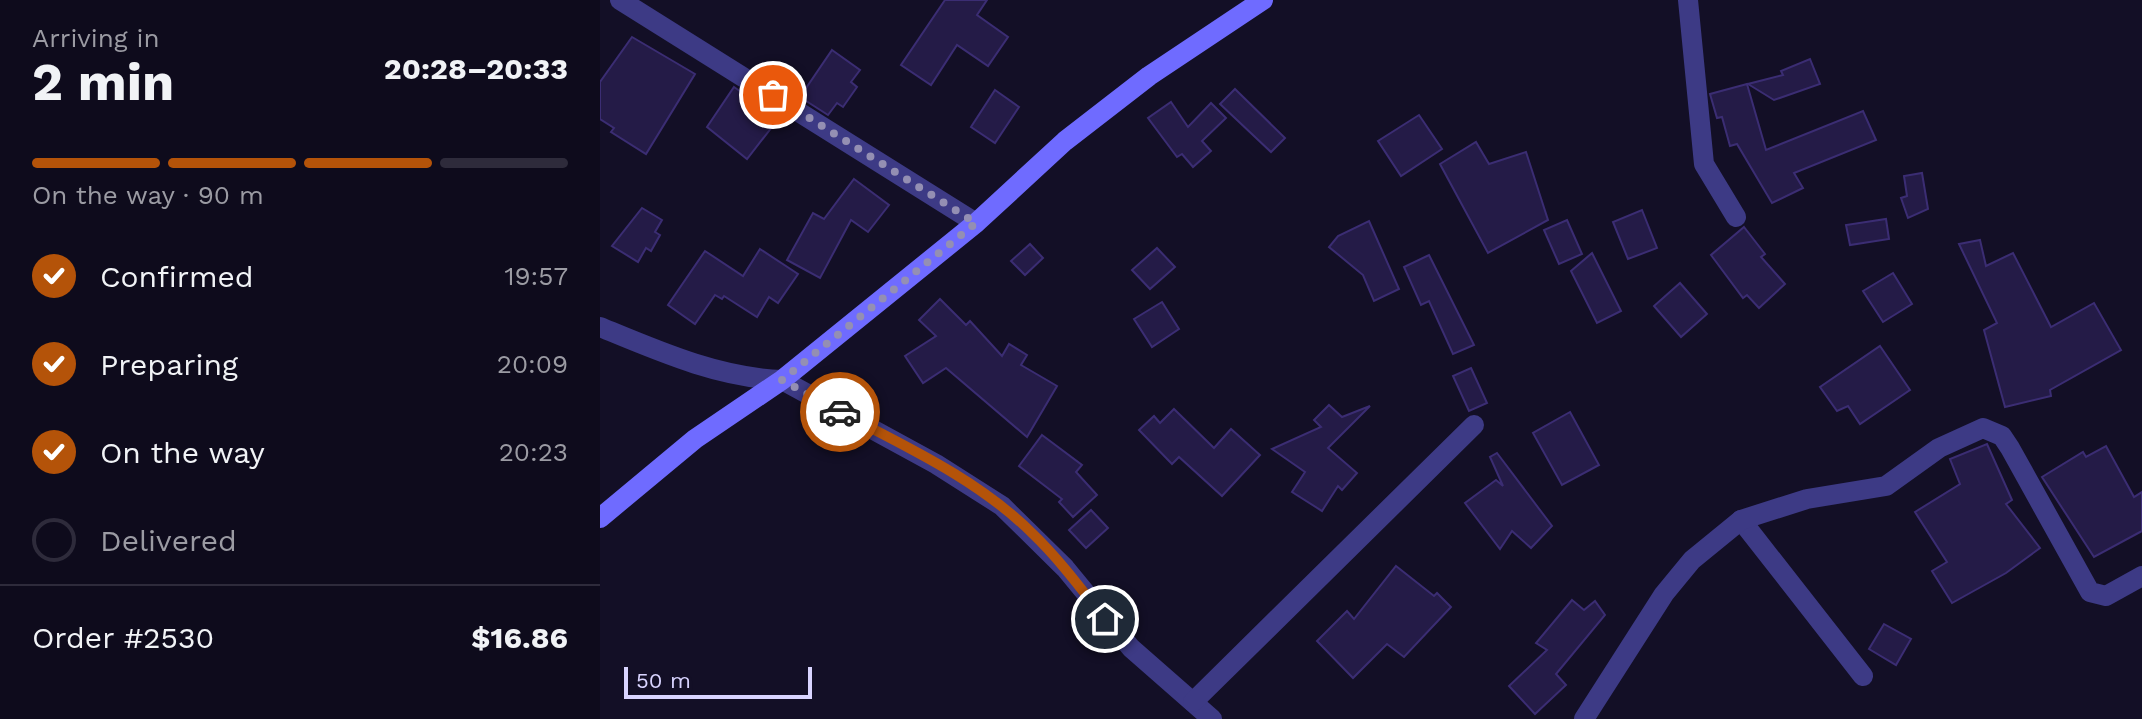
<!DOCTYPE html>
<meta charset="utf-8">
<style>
body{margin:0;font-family:"Work Sans",sans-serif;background:#171425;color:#f1f3f6;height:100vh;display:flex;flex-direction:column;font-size:30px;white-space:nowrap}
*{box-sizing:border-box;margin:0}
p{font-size:26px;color:#9b9ba3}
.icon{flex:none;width:44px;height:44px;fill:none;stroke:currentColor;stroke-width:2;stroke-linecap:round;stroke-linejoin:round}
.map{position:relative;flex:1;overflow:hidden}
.side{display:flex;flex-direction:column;background:#0e0b1c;width:600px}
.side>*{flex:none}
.scale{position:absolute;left:24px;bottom:20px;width:188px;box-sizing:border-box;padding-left:8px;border:4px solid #d9d4ff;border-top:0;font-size:22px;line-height:28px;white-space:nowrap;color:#d9d4ff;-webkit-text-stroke:6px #130f26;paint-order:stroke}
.pin{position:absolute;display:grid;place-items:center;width:68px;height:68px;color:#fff;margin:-34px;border:4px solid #fff;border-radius:50%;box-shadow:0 2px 8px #0007}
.courier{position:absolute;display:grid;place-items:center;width:80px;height:80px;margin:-40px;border:6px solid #b45309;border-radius:50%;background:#fff;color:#222;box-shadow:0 2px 10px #0007}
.head em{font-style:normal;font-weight:700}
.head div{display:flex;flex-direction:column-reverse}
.head{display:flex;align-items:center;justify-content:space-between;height:136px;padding:0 32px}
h1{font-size:52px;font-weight:700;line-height:60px}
.bar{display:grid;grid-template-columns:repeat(4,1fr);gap:12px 8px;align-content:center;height:96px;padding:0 32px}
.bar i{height:10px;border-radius:6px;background:#2e2b3b}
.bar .current{background:#b45309}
.bar p{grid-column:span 4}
.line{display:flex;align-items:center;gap:20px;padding:0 32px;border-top:2px solid #2e2b3b}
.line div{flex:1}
ol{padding:0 32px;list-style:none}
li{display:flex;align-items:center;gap:24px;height:88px}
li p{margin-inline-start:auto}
li .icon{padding:8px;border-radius:50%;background:#b45309;color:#fff;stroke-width:4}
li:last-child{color:#9b9ba3}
li i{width:44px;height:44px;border:4px solid #2e2b3b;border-radius:50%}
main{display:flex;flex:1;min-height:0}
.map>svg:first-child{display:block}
</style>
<main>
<section class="side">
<div class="head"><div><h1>2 min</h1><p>Arriving in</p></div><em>20:28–20:33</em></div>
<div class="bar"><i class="current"></i><i class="current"></i><i class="current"></i><i></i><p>On the way · 90 m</p></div>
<ol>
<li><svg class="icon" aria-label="check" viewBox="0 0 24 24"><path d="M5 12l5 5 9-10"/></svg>Confirmed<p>19:57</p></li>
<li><svg class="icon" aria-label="check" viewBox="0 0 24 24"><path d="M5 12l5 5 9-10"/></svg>Preparing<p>20:09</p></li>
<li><svg class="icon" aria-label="check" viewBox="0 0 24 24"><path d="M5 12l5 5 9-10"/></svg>On the way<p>20:23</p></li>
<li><i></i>Delivered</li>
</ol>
<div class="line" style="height:104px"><div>Order #2530</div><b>$16.86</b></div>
</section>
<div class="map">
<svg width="1542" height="719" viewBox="0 0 1542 719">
<rect width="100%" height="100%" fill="#130f26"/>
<g fill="#241b47" stroke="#3b2d73" stroke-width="2">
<polygon points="345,0 387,0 377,15 408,37 388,66 357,45 331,85 301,65"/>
<polygon points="32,37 95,74 46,154 11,132 14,128 0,119 0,82"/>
<polygon points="232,50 260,70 251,82 257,87 243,107 237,103 228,115 200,97"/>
<polygon points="1210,59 1220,84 1174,100 1148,84 1183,75 1181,71"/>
<polygon points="1147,84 1166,150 1263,111 1276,140 1194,173 1203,188 1172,203 1137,144 1130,146 1122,117 1117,118 1110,94"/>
<polygon points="134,87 179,118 147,159 107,127"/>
<polygon points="635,89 685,138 671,152 620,104"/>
<polygon points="395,90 419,107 395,143 371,127"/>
<polygon points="571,102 588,127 611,103 626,118 602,141 611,151 593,167 582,154 577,157 548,118"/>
<polygon points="819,115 842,149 801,176 778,141"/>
<polygon points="876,142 889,164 926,152 948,220 888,253 840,164"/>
<polygon points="1322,173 1328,209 1308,218 1301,198 1307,196 1304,176"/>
<polygon points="254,179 289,205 268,232 251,220 220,278 187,260 213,213 224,219"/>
<polygon points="42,208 62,220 55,232 60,235 51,251 46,248 38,262 12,246"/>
<polygon points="1042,210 1057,248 1028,259 1013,222"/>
<polygon points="1286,219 1289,239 1250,245 1246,225"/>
<polygon points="967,220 982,254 959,264 944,230"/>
<polygon points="769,221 799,289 774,301 763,275 729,247 738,236"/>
<polygon points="1144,227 1165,254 1161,257 1185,284 1159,308 1147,295 1143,298 1111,255"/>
<polygon points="1380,240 1386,266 1413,253 1451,327 1494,303 1521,350 1450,390 1451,396 1405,407 1384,330 1397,323 1359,244"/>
<polygon points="430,244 443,258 425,275 411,261"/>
<polygon points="557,248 575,267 550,289 532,270"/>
<polygon points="160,249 198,274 178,303 169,297 157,317 124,296 122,299 115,295 95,324 68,305 105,251 143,276"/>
<polygon points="992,253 1021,311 997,323 971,271"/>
<polygon points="829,255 874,345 853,354 829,301 821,305 804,267"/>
<polygon points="1293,273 1312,304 1283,322 1263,291"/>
<polygon points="1080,283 1107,314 1081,337 1054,306"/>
<polygon points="340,299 366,325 370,321 402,356 409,344 427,355 421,365 457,386 427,437 346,368 323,383 305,356 336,336 319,320"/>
<polygon points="562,302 579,329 552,347 534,319"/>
<polygon points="1280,346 1310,390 1260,424 1248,406 1237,411 1220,387"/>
<polygon points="871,368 887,403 869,411 853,376"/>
<polygon points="729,405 742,417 770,406 728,448 757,473 742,490 738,486 722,511 692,492 705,472 672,449 721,427 714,420"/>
<polygon points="574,409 614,448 631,429 660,455 622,496 579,457 572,464 539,430 554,416 560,423"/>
<polygon points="970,412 999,465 962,485 933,433"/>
<polygon points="442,435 482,465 476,472 497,495 473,517 459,502 462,499 419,466"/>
<polygon points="1387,444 1412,500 1406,504 1440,548 1406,573 1352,603 1332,571 1347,562 1315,512 1360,484 1350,459"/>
<polygon points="1506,446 1534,497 1542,492 1542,531 1494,557 1442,477 1483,452 1486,457"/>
<polygon points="897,453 952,526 931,548 912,531 900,549 865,503 896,480 903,486 890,457"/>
<polygon points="491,510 508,528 486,548 469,530"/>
<polygon points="796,566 834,596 837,593 851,607 804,657 787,644 753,678 717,641 747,611 754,619"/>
<polygon points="972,600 984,610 995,601 1005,615 956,674 966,685 935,714 909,686 947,650 936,643"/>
<polygon points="1284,624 1311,639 1296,665 1269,649"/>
</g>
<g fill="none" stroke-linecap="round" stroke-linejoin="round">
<g stroke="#3d3a85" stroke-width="20">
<polyline points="20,0 376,223"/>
<polyline points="1088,0 1104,164 1136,217"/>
<path d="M 0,327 C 58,351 119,378 182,380 L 336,464 L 402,506 L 465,568 L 531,648 L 612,719"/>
<polyline points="1141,520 1263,676"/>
<polyline points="593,702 874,425"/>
<polyline points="984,719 1064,594 1092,560 1141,520 1207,499 1286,486 1339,448 1383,428 1402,436 1410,448 1490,592 1506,596 1542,576"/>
</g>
<polyline stroke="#6f6bff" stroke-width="20" points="0,518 95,439 182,380 376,223 465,141 549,76 663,0"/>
</g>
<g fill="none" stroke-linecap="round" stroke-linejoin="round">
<polyline stroke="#948fb3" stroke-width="8" stroke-dasharray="0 14.4" points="173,95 376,223 182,380 240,412"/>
<path stroke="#b45309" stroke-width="10" d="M 240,412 C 307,447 379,480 433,534 C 460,560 482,590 505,619"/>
</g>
</svg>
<div class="scale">50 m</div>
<div class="pin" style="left:173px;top:95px;background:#ea580c"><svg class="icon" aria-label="bag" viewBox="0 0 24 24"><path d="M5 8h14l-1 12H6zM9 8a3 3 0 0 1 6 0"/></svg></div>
<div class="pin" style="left:505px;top:619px;background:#1f2937"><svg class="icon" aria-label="home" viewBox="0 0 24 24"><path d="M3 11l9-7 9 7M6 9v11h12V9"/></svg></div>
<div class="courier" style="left:240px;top:412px"><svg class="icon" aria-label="car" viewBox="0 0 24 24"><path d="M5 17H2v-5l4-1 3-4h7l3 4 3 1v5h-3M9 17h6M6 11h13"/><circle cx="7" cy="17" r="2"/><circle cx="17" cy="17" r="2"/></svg></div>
</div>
</main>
